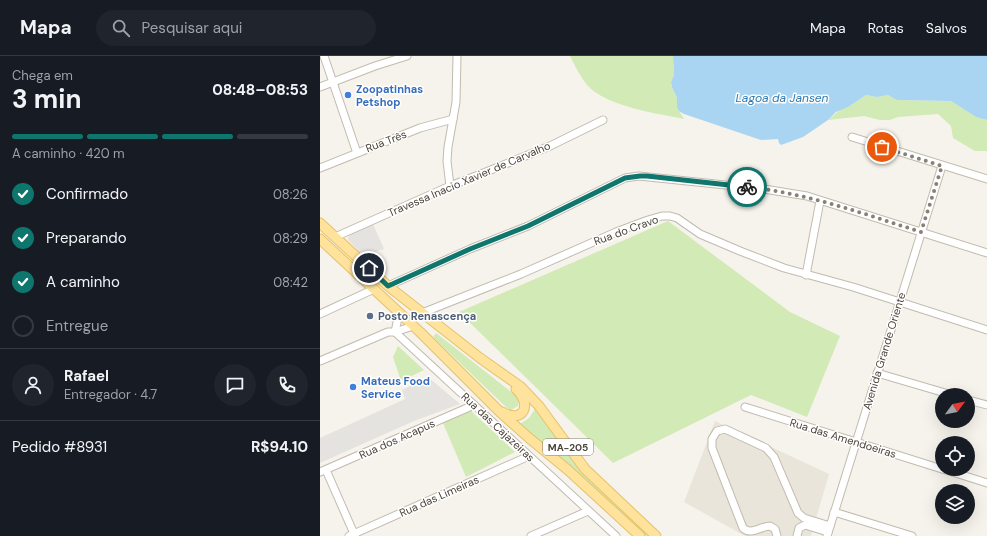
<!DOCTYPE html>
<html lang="pt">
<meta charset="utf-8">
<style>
body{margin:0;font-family:"DM Sans",sans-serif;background:#20242c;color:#f1f3f6;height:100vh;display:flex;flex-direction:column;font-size:15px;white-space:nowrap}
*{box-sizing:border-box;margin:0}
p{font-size:13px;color:#9ea1a6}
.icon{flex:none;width:22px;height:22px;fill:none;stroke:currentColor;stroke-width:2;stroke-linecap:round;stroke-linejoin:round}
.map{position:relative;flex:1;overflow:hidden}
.side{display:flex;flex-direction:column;background:#171b24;width:320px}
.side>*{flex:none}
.needle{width:26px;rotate:58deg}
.controls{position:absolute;left:615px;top:332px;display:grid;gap:8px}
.controls a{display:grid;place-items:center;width:40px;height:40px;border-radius:50%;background:#171b24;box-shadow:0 4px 16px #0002;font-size:20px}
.pin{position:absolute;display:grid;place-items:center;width:34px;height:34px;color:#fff;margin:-17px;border:2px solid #fff;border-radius:50%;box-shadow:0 1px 4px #0007}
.courier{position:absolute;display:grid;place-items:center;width:40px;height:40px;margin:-20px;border:3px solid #0f766e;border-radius:50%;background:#fff;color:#222;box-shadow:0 1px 5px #0007}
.headline em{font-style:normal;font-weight:700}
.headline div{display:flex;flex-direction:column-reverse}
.headline{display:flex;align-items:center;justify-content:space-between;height:68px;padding:0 12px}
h1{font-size:26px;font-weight:700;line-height:30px}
.bar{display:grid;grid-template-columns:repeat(4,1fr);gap:6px 4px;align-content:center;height:48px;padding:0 12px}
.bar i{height:5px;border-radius:3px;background:#363941}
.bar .active{background:#0f766e}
.bar p{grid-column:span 4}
.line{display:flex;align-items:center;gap:10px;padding:0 12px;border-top:1px solid #363941}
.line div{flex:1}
.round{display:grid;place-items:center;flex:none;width:42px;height:42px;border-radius:21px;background:#20242c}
ol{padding:0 12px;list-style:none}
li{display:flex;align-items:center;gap:12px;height:44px}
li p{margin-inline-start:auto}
li .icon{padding:4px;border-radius:50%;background:#0f766e;color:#fff;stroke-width:4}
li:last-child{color:#9ea1a6}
li i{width:22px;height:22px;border:2px solid #363941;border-radius:50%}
header{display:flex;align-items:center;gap:24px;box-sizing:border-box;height:56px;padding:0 20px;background:#171b24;border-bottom:1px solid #363941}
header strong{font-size:19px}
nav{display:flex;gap:22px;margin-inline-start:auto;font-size:14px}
.search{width:280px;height:36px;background:#20242c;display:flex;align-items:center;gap:10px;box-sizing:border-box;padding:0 14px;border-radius:22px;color:#9ea1a6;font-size:15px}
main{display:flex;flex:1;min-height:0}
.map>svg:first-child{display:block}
</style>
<header>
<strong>Mapa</strong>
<div class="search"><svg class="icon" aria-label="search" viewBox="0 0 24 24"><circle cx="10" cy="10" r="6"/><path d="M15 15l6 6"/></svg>Pesquisar aqui</div>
<nav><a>Mapa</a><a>Rotas</a><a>Salvos</a></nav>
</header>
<main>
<section class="side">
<div class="headline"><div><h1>3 min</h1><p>Chega em</p></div><em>08:48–08:53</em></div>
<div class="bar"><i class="active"></i><i class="active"></i><i class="active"></i><i></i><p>A caminho · 420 m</p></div>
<ol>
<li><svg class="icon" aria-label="check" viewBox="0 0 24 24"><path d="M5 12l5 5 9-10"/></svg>Confirmado<p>08:26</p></li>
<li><svg class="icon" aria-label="check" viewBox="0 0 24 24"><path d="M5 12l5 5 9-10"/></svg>Preparando<p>08:29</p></li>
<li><svg class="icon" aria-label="check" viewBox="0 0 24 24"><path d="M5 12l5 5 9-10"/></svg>A caminho<p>08:42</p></li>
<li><i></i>Entregue</li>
</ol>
<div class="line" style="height:72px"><a class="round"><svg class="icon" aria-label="person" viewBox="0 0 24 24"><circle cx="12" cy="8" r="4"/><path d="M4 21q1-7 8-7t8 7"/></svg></a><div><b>Rafael</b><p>Entregador · 4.7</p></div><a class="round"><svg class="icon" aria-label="chat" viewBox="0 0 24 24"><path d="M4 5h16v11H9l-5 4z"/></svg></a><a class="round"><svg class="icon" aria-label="phone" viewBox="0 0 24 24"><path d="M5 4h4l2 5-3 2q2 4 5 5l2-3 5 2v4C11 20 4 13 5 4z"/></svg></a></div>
<div class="line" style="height:52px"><div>Pedido #8931</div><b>R$94.10</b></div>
</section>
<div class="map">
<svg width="667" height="480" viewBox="0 0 667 480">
<rect width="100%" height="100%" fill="#f6f3ec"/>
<polygon fill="#eae5da" points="395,365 509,418 491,480 425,480 364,446"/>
<g fill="#d2eab5">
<path d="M 250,0 L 353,0 L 354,19 L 351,26 L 352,31 L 357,42 L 357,51 L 364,63 C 336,57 287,51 267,29 C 260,20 255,10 250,0 Z"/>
<polygon points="546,39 557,41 568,39 577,44 631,45 656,61 667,64 667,95 655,95 633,82 631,70 618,58 578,61 570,64 560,64 544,60 508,64 520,54 528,51"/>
<polygon points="348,165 470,256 520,280 487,361 431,339 293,407 139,256"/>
<polygon points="116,277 195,339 199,344 198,350 191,354 187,352 113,281"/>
<polygon points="78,290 104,314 81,325 73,301"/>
<polygon points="215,353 216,353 331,480 324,480 257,418 200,368 209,362"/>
<polygon points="151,355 195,396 146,421 123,367"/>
</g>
<g fill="#e5e3e0">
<polygon points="53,168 64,193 44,200 28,184 29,178"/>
<polygon points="108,321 140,348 94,365 0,407 0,382 85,343 82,334"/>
</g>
<polygon fill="#a9d4f2" points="353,0 667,0 667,64 656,61 631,45 577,44 568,39 557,41 546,39 528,51 516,56 508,64 483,81 461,89 459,87 458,83 441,84 364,58 359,55 357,51 357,42 352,31 351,26 354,19"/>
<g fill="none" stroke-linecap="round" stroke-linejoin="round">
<defs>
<g id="minor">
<polyline points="4,0 37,97"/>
<polyline points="0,31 55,10 87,0"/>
<polyline points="532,81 667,123"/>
<polyline points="0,112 100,72 133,63"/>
<polyline points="130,130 127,105 128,91 136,46 137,0"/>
<polyline points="15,181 130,130 161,118 230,90 283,64"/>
<polyline points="486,219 500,145"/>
<polyline points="68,230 150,193 208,170 305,122 319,120 444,133 487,140 667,197"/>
<polyline points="102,257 201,218 296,176 328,164 342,160 350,160 357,162 380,178 420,195 464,212 533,231 667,274"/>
<polyline points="0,258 54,233"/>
<polyline points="75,276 296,480"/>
<polyline points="75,276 79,257"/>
<polyline points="0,305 68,276 75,276 93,270"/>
<polyline points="557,317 632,339"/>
<polyline points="648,344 667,349"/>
<polyline points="425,351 622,413"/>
<polyline points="623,413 667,427"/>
<polyline points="6,414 35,480"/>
<polyline points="0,416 154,349"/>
<polyline points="514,456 592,480"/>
<polyline points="29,480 209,400"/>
<polyline points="211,480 268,455"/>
<path d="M 457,480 L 455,473 L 450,470 C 441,470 431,480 423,472 L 392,392 L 392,383 L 397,375 L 405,373 L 446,392 L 454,401 L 478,457 L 484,462 L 510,470"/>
<polyline points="477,480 479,472 485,469 508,476"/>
<polyline points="507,480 622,110"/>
</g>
<g id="major">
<polyline points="0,167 68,230 160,302 201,331 219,350 265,413 336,480"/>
<polyline points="0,183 100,276 181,357 209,382 248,414 320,480"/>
<path d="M 182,356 C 203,368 213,349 196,333"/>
</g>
</defs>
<use href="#minor" stroke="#c2bbae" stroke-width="9"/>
<use href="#major" stroke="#e6c16a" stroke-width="11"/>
<use href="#minor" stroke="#fff" stroke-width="7"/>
<use href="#major" stroke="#ffe39c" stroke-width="9"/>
</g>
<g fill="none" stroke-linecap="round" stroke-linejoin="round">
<path stroke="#878178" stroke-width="4" stroke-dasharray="0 7.2" d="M 427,131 C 487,137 544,158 601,176 L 622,110 L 562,91"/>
<polyline stroke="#0f766e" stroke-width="5" points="49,212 68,230 150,193 208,170 305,122 320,120 327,120 427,131"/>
</g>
<g fill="#3f7fe0" stroke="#fff" stroke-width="1.5">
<circle cx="28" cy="39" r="4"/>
<circle cx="33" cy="331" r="4"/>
</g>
<circle fill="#5c6f8a" stroke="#fff" stroke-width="1.5" cx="50" cy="260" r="4"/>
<g text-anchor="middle" stroke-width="3" stroke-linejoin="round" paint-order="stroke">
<rect fill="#fff" stroke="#817c74" stroke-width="1" x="223" y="383" width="50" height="16" rx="3"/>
<g font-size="10" font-weight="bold" fill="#4b4439">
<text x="248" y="395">MA-205</text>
</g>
<g font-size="11" font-weight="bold" fill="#366cbe" stroke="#fff" text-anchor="start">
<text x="36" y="37">Zoopatinhas<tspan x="36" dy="13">Petshop</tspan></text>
<text x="41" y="329">Mateus Food<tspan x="41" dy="13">Service</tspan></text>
</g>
<g font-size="11" fill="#4b4439" stroke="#fff">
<text transform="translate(66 85) rotate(-21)" y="4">Rua Três</text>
<text transform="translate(149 123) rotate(-23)" y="4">Travessa Inacio Xavier de Carvalho</text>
<text transform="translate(306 174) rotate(-20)" y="4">Rua do Cravo</text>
<text transform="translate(564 295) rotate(-73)" y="4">Avenida Grande Oriente</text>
<text transform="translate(178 371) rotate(43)" y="4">Rua das Cajazeiras</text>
<text transform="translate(523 382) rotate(17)" y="4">Rua das Amendoeiras</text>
<text transform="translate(77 383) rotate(-24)" y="4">Rua dos Acapus</text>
<text transform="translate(119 440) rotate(-24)" y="4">Rua das Limeiras</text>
</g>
<g font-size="11" font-weight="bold" fill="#4e5e75" stroke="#fff" text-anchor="start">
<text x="58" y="264">Posto Renascença</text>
</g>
<g font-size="12" font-style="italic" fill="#2e7ab2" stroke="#fff">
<text x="462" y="46">Lagoa da Jansen</text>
</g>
</g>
</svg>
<div class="controls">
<a><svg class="needle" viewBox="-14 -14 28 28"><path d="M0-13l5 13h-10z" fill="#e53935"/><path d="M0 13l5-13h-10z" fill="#9ea1a6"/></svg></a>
<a><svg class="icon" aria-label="locate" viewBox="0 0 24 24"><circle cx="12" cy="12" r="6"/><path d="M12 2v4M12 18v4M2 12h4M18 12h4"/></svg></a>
<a><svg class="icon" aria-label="layers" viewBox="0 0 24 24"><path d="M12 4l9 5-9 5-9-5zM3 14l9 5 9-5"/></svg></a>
</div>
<div class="pin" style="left:562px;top:91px;background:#ea580c"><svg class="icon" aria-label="bag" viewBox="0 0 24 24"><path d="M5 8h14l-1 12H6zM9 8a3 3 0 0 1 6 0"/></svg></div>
<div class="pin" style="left:49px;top:212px;background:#1f2937"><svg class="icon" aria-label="home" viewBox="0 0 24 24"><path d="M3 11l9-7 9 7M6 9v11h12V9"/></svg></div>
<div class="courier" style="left:427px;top:131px"><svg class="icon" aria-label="bike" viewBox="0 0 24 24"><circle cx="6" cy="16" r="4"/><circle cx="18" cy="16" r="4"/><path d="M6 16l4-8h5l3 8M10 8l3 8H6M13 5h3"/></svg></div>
</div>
</main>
